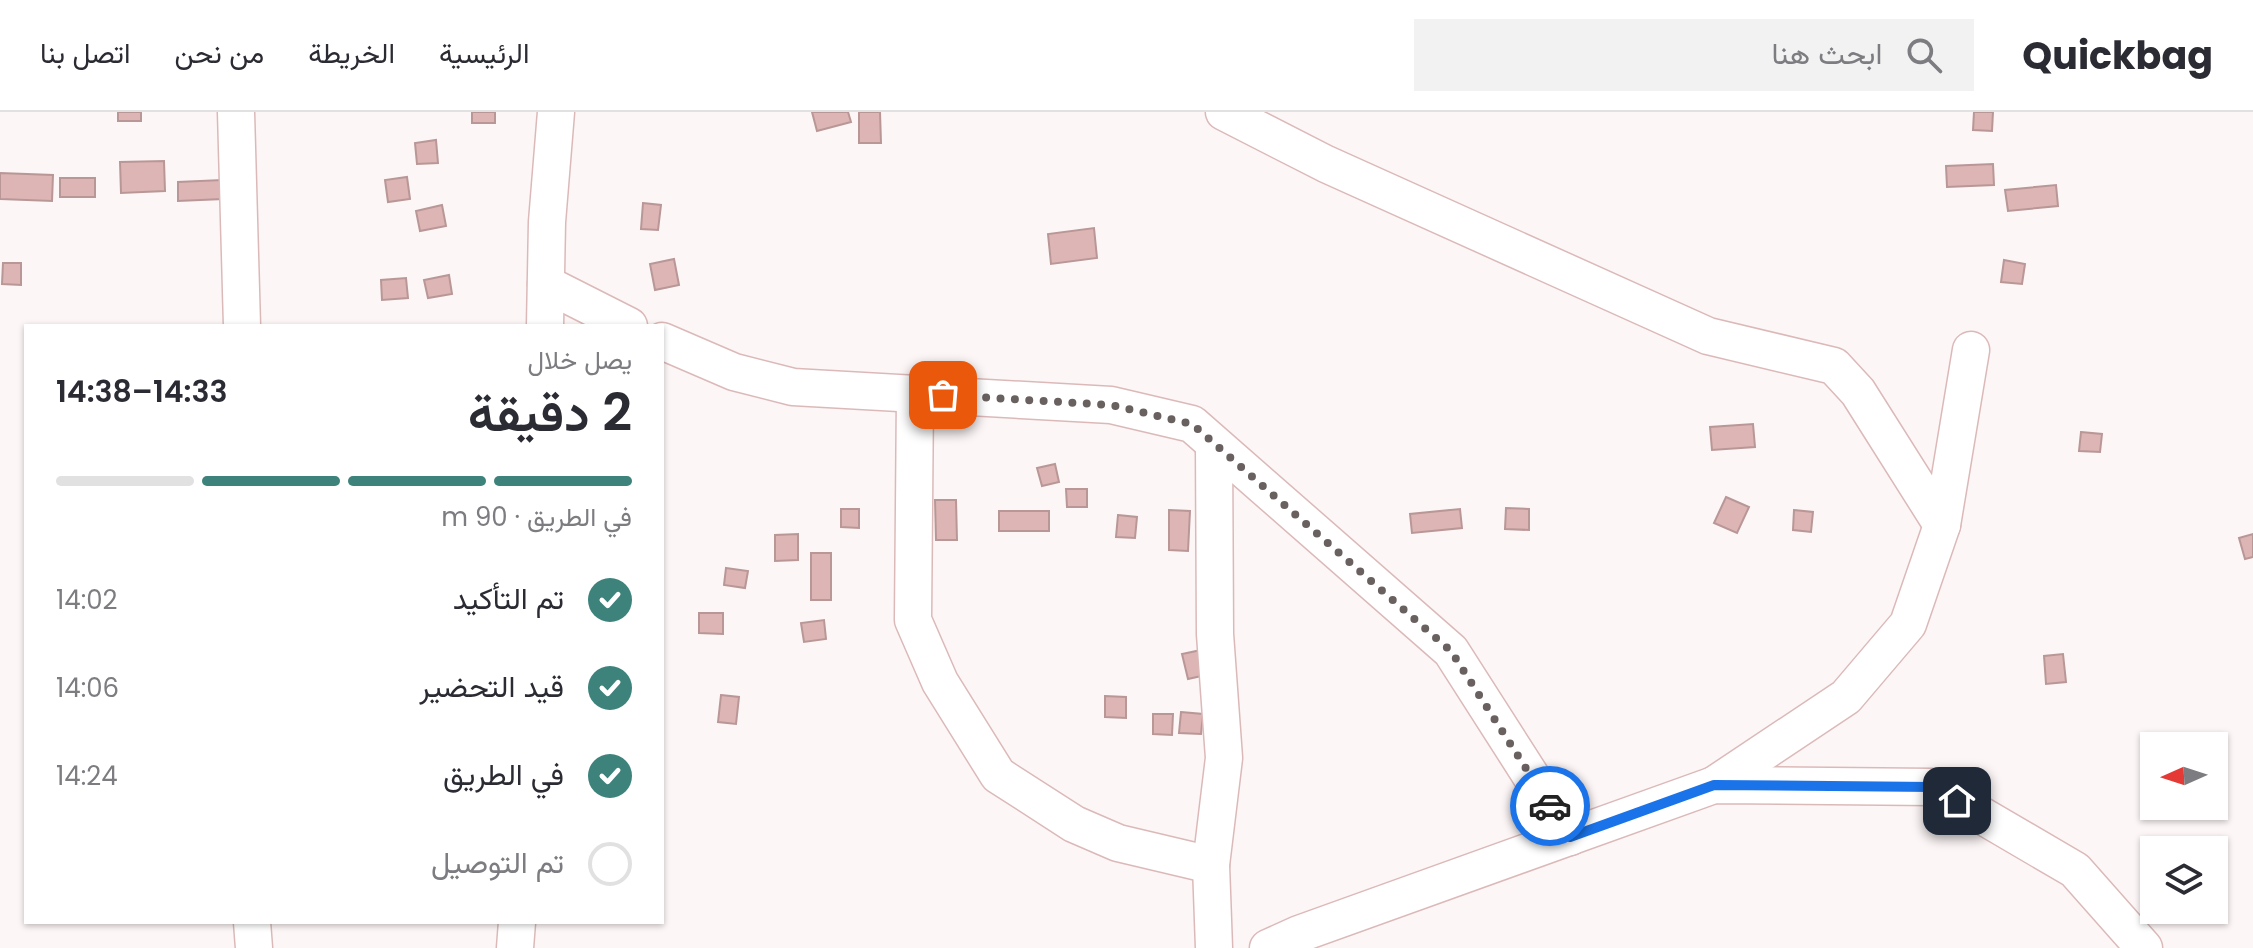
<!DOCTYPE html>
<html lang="ar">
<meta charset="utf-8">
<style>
body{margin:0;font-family:Poppins,Vazirmatn,sans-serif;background:#f2f2f3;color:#2b2b33;direction:rtl;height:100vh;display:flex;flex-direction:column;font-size:30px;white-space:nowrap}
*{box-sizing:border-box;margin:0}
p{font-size:26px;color:#7c7c81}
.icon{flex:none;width:44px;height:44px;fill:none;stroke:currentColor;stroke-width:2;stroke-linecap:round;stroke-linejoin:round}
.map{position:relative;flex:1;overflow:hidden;direction:ltr}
.drawer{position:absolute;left:24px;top:212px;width:640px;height:600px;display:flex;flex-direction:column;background:#fff;border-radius:0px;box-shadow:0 2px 6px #0004;direction:rtl}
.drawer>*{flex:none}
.needle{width:52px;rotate:267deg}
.controls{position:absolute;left:2140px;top:620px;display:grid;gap:16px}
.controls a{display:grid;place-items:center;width:88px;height:88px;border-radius:0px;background:#fff;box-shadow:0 2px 6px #0004;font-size:40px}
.pin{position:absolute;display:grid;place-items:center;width:68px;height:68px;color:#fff;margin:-34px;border-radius:16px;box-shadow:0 4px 12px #0006}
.courier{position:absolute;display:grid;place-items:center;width:80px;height:80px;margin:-40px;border:6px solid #1a73e8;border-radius:50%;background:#fff;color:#222;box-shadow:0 2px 10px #0007}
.overview em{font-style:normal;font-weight:600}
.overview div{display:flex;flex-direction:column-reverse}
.overview{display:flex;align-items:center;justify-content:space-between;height:136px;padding:0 32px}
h1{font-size:52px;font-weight:600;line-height:60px}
.bar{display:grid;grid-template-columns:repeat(4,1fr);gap:12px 8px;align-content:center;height:96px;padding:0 32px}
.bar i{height:10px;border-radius:6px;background:#e1e1e2}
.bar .current{background:#3d837b}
.bar p{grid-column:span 4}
ol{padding:0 32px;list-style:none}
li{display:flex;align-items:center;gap:24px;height:88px}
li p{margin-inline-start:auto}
li .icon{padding:8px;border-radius:50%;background:#3d837b;color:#fff;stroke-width:4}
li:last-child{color:#7c7c81}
li i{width:44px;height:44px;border:4px solid #e1e1e2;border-radius:50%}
header{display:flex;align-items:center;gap:48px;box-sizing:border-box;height:112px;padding:0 40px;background:#fff;border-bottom:2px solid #e1e1e2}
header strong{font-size:38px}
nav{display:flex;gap:44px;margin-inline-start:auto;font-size:28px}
.search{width:560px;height:72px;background:#f2f2f3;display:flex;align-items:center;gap:20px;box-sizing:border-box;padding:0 28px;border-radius:0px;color:#7c7c81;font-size:30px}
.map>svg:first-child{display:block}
</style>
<header>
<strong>Quickbag</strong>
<div class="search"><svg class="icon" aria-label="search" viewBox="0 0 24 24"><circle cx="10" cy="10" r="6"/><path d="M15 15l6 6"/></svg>ابحث هنا</div>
<nav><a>الرئيسية</a><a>الخريطة</a><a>من نحن</a><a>اتصل بنا</a></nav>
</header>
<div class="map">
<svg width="2253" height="836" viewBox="0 0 2253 836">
<rect width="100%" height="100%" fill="#fdf6f6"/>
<g fill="#dcb5b4" stroke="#b99797" stroke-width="2">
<rect x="118" y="0" width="23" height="9"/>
<rect x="472" y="0" width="23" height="11"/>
<polygon points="812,0 848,0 851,10 817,19"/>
<polygon points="859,0 880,0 881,31 859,31"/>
<polygon points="1974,0 1993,0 1992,19 1973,18"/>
<polygon points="436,28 438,51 417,52 415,31"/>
<polygon points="164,49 165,79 121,81 120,50"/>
<polygon points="1993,52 1994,73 1947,75 1946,54"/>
<polygon points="0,61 53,63 52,89 0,87"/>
<polygon points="407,65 410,87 388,90 385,68"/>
<rect x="60" y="66" width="35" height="19"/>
<polygon points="222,68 223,87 178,89 178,70"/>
<polygon points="2056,73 2058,94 2008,99 2005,78"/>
<polygon points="643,91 661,93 658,118 641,117"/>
<polygon points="442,93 446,114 420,119 416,99"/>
<polygon points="1094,116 1097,146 1051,152 1048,122"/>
<polygon points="674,147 679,173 655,178 650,152"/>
<polygon points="2004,148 2025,152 2022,172 2001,170"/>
<polygon points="3,151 21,151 21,173 2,172"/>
<polygon points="449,163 452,182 428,186 424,168"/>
<polygon points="406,166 408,186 382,188 381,168"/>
<polygon points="1753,312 1755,335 1712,338 1710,315"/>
<polygon points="2081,320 2102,322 2100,340 2079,339"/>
<polygon points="1055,352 1059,370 1042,374 1037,356"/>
<polygon points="1066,377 1087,377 1087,395 1067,395"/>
<polygon points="1726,385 1749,395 1737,421 1714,411"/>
<polygon points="935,388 956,388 957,428 936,428"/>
<polygon points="1506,396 1529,397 1529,418 1505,417"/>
<polygon points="841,397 859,397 859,416 841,415"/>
<polygon points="1460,397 1462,416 1412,421 1410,402"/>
<polygon points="1169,398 1190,399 1188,439 1169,438"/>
<polygon points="1794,398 1813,400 1811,420 1793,418"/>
<rect x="999" y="399" width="50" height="20"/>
<polygon points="1118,403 1137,405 1135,426 1116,425"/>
<polygon points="798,422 798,448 775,449 775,423"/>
<polygon points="2253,422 2253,445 2245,447 2239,426"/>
<rect x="811" y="441" width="20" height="47"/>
<polygon points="726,456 748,459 745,476 724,473"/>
<polygon points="699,501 723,501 723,522 699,521"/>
<polygon points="824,508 826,527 804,530 801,511"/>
<polygon points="1201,538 1206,563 1188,567 1182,542"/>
<polygon points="2063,542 2066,570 2046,572 2044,544"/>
<polygon points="721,583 739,585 736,612 718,610"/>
<polygon points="1105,584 1126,585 1126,606 1105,605"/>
<polygon points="1181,600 1203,602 1201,622 1179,621"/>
<polygon points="1153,602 1173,602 1172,623 1153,622"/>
</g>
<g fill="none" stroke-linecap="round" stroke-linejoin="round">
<defs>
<g id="minor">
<polyline points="236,0 242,214"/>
<polyline points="1224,0 1326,52 1708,224 1834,254 1858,280 1942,413"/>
<polyline points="546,172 629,214"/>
<polyline points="545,214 547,110 556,0"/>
<polyline points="662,229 734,260 793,275 1111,293 1192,312 1451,539 1570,725"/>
<polyline points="915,282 913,508 940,570 998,663 1074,712 1118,731 1211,753"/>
<polyline points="1714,673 1846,585 1908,512 1942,413 1971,238"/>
<polyline points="252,810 254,836"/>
<polyline points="515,836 517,810"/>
<polyline points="1214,836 1211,753 1224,646 1215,522 1214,333"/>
<polyline points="1268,836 1299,822 1714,673 1933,675 2075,758 2144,836"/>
</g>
</defs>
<use href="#minor" stroke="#dcb9b9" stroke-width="39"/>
<use href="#minor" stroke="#fff" stroke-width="36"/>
</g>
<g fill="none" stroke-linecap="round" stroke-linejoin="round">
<polyline stroke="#696060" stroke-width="8" stroke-dasharray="0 14.4" points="943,283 1111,293 1192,312 1451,539 1550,694"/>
<polyline stroke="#1a73e8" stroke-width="10" points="1550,694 1570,725 1714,673 1933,675 1957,689"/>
</g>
</svg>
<div class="controls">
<a><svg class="needle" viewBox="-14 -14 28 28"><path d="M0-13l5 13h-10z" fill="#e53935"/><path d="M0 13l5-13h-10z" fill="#7c7c81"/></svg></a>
<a><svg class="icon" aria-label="layers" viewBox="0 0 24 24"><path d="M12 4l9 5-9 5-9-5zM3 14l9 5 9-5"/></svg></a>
</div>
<div class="pin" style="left:943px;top:283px;background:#ea580c"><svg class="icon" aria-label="bag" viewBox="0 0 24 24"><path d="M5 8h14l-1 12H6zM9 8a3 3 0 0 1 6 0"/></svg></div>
<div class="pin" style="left:1957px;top:689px;background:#1f2937"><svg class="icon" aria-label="home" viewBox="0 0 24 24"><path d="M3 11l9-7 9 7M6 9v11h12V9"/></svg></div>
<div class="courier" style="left:1550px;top:694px"><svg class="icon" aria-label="car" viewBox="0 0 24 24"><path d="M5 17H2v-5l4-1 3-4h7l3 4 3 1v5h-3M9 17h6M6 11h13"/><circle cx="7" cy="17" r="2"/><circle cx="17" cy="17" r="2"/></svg></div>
<section class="drawer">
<div class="overview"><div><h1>2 دقيقة</h1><p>يصل خلال</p></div><em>14:33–14:38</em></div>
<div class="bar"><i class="current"></i><i class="current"></i><i class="current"></i><i></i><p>في الطريق · 90 m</p></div>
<ol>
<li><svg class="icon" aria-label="check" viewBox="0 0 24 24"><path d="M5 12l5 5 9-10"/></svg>تم التأكيد<p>14:02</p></li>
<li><svg class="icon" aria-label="check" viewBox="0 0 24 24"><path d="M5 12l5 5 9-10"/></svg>قيد التحضير<p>14:06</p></li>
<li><svg class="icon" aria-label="check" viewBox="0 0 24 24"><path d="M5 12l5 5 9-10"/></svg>في الطريق<p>14:24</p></li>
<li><i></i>تم التوصيل</li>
</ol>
</section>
</div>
